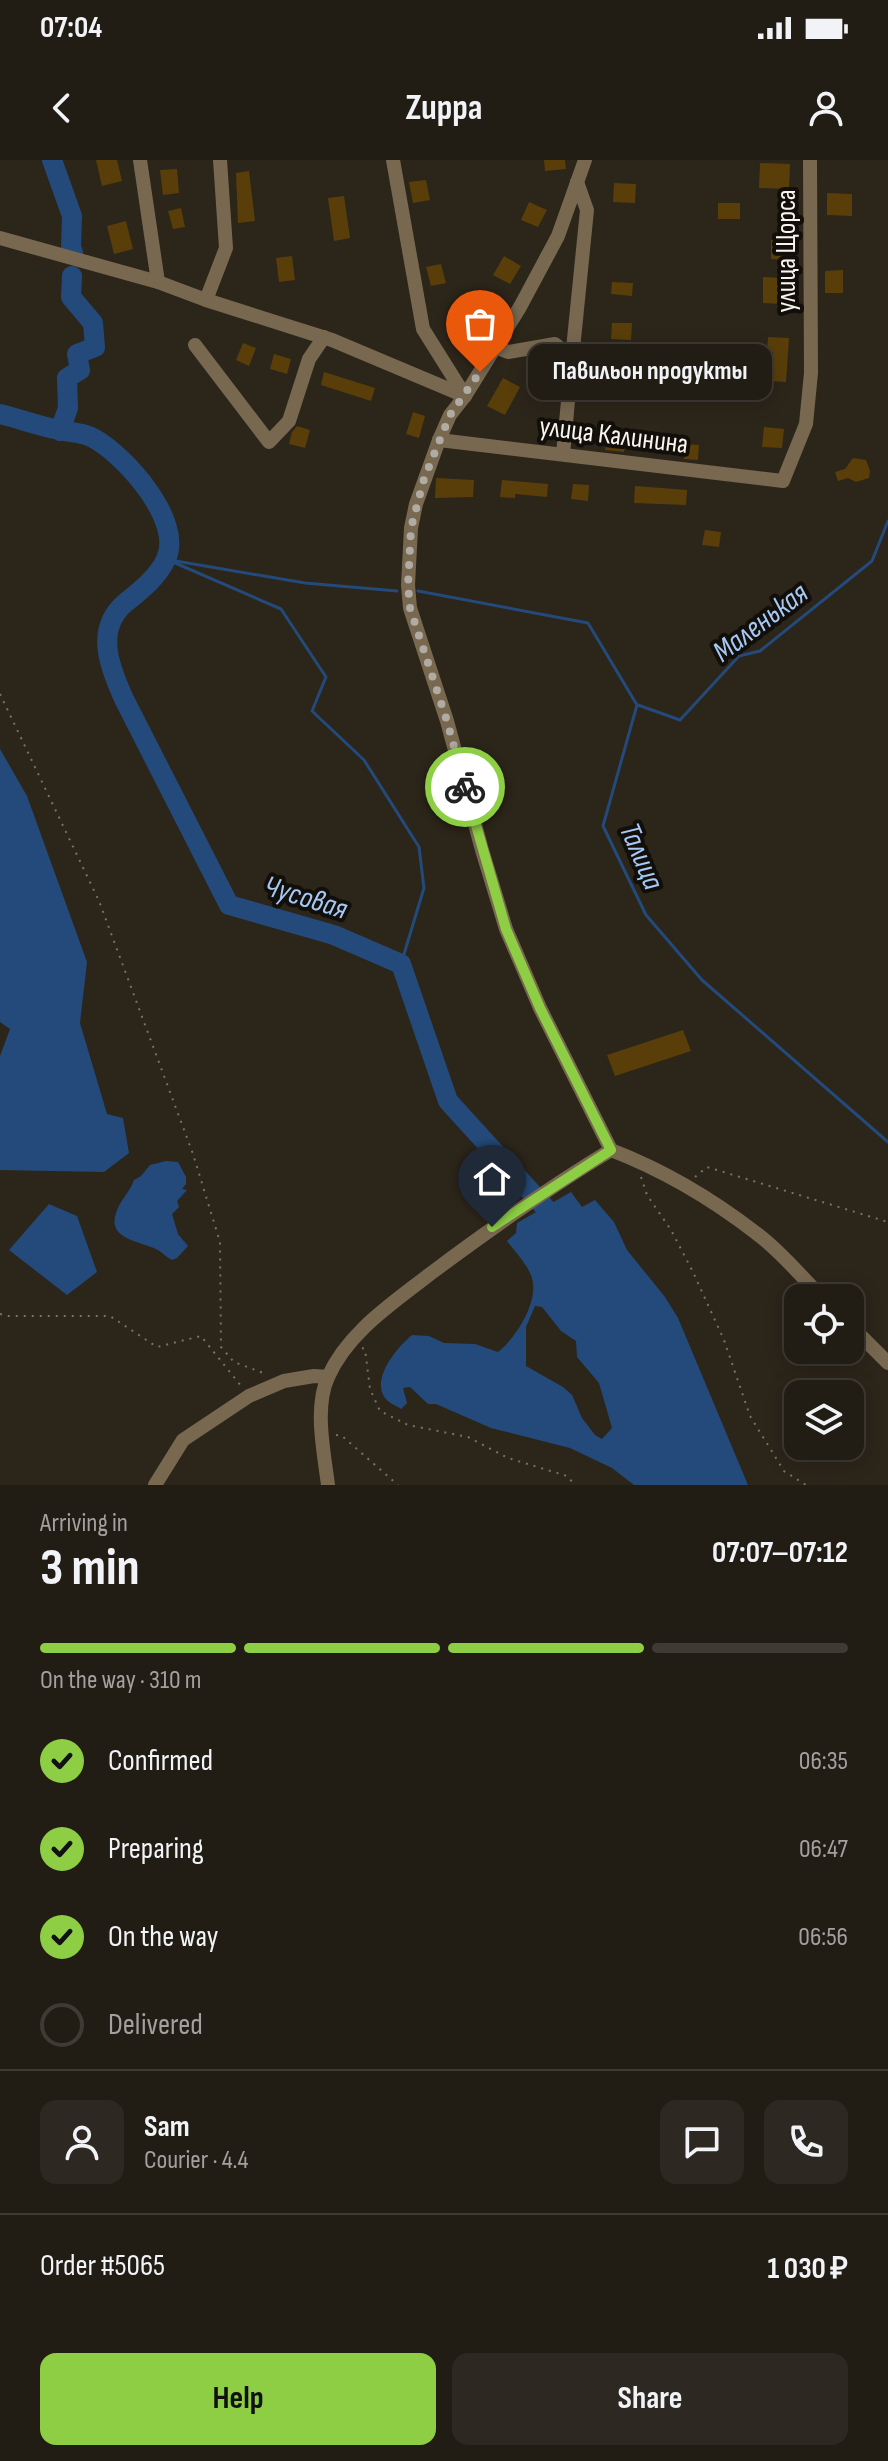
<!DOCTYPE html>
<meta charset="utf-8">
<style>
body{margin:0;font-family:"Sofia Sans Condensed",sans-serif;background:#2d2922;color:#f1f3f6;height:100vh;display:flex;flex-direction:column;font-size:30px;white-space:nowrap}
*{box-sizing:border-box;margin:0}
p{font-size:26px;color:#a2a1a0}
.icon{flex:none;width:44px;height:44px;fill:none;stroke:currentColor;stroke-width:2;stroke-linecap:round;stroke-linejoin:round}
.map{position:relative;height:1325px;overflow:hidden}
.details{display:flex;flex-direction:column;background:#211c14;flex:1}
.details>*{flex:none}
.controls{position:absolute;left:784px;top:1124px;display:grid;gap:16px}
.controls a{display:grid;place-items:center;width:80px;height:80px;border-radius:16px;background:#211c14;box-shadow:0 4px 20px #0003,0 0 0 2px #3e3a34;font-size:40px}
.pin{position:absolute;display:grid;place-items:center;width:68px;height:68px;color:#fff;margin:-82px -34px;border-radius:50% 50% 50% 0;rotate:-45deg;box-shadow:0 0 8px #0007}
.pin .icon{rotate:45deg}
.courier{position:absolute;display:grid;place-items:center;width:80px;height:80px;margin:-40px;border:6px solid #8dce44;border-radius:50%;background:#fff;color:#222;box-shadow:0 2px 10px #0007}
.bubble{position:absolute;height:56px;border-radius:16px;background:#211c14;box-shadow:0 4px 20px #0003,0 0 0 2px #3e3a34;font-size:26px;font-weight:700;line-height:56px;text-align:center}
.headline em{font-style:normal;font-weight:700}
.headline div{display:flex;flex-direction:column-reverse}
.headline{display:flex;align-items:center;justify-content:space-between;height:136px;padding:0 40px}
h1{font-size:52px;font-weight:700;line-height:60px}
.bar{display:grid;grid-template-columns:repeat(4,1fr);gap:12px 8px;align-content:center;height:96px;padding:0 40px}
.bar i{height:10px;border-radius:6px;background:#3e3a34}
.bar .selected{background:#8dce44}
.bar p{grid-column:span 4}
.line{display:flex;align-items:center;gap:20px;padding:0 40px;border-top:2px solid #3e3a34}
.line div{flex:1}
.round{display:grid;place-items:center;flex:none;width:84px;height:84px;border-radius:16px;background:#2d2922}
ol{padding:0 40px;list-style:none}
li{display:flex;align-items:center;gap:24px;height:88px}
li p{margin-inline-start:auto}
li .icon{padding:8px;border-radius:50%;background:#8dce44;color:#111;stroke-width:4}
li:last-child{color:#a2a1a0}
li i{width:44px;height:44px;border:4px solid #3e3a34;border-radius:50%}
.button{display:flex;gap:16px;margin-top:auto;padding:16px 40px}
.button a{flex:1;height:92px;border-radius:16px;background:#8dce44;color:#111;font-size:32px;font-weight:700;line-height:92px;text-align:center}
.button a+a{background:#2d2922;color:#f1f3f6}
.status{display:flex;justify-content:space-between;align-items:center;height:56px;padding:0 40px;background:#211c14;direction:ltr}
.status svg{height:22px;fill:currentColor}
header{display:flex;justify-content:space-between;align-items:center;height:104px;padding:0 40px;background:#211c14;font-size:36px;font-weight:700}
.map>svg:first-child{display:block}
</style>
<div class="status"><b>07:04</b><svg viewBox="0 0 49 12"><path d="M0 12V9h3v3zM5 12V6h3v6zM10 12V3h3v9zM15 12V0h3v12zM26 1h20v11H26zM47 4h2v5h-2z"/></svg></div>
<header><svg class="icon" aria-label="back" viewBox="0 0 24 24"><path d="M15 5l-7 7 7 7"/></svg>Zuppa<svg class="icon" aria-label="person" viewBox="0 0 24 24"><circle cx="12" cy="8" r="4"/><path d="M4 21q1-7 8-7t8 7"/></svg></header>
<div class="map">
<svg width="888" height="1325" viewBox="0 0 888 1325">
<rect width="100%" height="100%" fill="#2c251a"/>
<g fill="#234a7a" fill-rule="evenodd">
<polygon points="0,589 27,636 87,802 80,863 107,954 123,958 129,993 104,1012 0,1010 0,896 10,869 0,862"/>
<path d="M 166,1001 L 178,1002 L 186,1017 L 186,1024 L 182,1029 L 187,1030 L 177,1041 L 179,1047 L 172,1054 L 178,1074 L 188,1086 L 177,1098 L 172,1100 C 166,1097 162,1092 156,1089 C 139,1081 107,1079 116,1053 C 120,1040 130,1032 134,1020 L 141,1016 L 150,1005 Z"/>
<path d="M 571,1032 L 582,1047 L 595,1040 L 614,1062 L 627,1090 L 665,1137 L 678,1158 L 748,1325 L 634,1325 L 612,1308 L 570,1288 L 491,1268 L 436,1244 L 428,1244 L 410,1227 L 403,1228 L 407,1243 L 401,1249 C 397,1246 393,1245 389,1242 C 367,1224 395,1189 412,1175 L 429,1176 L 444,1183 L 475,1184 L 498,1192 C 516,1178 539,1142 532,1118 C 528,1105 515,1092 507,1081 L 516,1073 L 517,1063 ZM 535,1146 L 542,1147 L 561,1171 L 576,1181 L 577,1197 L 599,1223 L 612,1268 L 602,1279 L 595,1275 L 582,1258 L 572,1235 L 563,1227 L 526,1206 L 526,1167 Z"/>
<polygon points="49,1044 77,1056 97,1112 67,1135 9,1090"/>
</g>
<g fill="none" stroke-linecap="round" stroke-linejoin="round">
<g stroke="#234a7a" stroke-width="3">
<polyline points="166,399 281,449 326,517 312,551 364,600 419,687 424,728 401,804"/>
<polyline points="170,400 305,423 397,431"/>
<polyline points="418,431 588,463 637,545 603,666 646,755 702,820 888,982"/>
<polyline points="638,545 680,560 739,496 760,491 872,401 888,361"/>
</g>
<g stroke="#234a7a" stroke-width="20">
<polyline points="52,0 72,56 71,87 73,93"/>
<path d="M 0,254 C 20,259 39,266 59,270 C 72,273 84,272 95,279 C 125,296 184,361 166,399 C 158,417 140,431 125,443 C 94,470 110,508 124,539 L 229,745 L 334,775 L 401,804 L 448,941 L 562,1066"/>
<polyline points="60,271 68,248 67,218 80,210 77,194 95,187 93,163 71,137 72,116"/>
</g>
</g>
<g fill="#593e0a">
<polygon points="96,0 117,0 122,21 102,26"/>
<polygon points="544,0 565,0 566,9 545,11"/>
<polygon points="760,3 790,4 789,29 759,28"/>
<polygon points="177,9 179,33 163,35 160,10"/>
<polygon points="249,11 255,61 238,63 236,13"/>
<polygon points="426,20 430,40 413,43 409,22"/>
<polygon points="614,23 636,24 635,43 613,42"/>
<polygon points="827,33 852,34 852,56 827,55"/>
<polygon points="344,36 350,78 334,81 328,38"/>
<polygon points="529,42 547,50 538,67 521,60"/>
<rect x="718" y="43" width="22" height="16"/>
<polygon points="181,48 185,67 173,69 168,51"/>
<polygon points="126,61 133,89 114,94 107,66"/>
<polygon points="771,80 787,80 787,100 771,99"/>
<polygon points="292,96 295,120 279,122 276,98"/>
<polygon points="504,96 521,106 510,124 493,115"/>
<polygon points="441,104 446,123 431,126 426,107"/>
<polygon points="843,110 843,133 825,133 825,111"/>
<polygon points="763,117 785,118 784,144 763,143"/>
<polygon points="612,122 633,123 632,136 611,134"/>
<polygon points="483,135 499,145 490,160 473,150"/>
<polygon points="612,163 632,163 631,180 611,179"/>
<polygon points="768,177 789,178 786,222 770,221 773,192 767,191"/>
<polygon points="243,183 256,188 249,206 236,200"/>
<polygon points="274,194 291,199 287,214 270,209"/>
<polygon points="324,212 375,228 371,241 321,225"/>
<polygon points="503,218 520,227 505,255 487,246"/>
<polygon points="413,252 425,256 419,278 406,274"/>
<polygon points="297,266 310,270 305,288 289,284 292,272"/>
<polygon points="764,267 784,269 782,288 762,287"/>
<polygon points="607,273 626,275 624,292 605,290"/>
<polygon points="685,284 699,285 698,300 684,299"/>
<polygon points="853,298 866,300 870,311 869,318 856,322 848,318 838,321 835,312 845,309"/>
<polygon points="436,318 474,320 473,337 435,338"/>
<polygon points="502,320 548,324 547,337 515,334 515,338 500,337"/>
<polygon points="573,324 589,325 588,341 571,339"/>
<polygon points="635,326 687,330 686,345 634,343"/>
<polygon points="705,370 721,372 719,387 702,385"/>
<polygon points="683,870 691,891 615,916 607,895"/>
</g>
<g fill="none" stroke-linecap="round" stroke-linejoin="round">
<g stroke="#787268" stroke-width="2" stroke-dasharray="2 6" stroke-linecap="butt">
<polyline points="0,534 99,741 193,994 220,1082 221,1187 234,1202 266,1214"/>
<polyline points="641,1017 647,1035 671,1070 693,1112 724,1180 750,1256 784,1311 806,1325"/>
<polyline points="695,1017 707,1007 888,1062"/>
<polyline points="0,1154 8,1156 110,1156 157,1187 201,1176 241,1226"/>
<polyline points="362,1188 365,1189 370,1229 380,1251 408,1265 468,1277 508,1298 567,1316 575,1325"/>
<polyline points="336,1275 342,1276 398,1325"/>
</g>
<g stroke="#786850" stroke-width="14">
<polyline points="140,0 158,122"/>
<polyline points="393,0 423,169 465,236"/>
<path d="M 585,0 L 558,76 L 520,147 L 465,236 L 450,255 L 439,280 L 416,344 L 411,368 L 408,425 L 410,448 L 447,561 L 482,690 L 506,769 L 540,848 L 611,990 C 663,1010 712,1039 756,1073 C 781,1091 801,1117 823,1138"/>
<polyline points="0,78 158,122 206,140 332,180 465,236"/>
<polyline points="206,140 226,88 220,0"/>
<polyline points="195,185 269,282 289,261 309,199 324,177"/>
<polyline points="495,187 508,192 555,184 572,199 563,294"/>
<polyline points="572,199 587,50 577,22"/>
<polyline points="439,280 783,321 806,264 811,213 810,0"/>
<polyline points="850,1165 888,1203"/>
<polyline points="155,1325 183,1280 249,1236 284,1221 314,1216 328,1217"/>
<path d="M 328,1325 C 324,1292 314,1248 328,1217 C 348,1172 393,1143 430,1114 C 489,1070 548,1028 611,990"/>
</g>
</g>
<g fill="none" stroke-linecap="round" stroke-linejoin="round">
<polyline stroke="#b1aca3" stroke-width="8" stroke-dasharray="0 14.4" points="465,627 447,561 410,448 408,425 411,368 424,319 450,255 480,212"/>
<polyline stroke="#8dce44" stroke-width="10" points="465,627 506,769 540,848 611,990 492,1067"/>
</g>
<g text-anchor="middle" stroke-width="8" stroke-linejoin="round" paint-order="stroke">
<g font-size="28" fill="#f9f4ed" stroke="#120e0a">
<text transform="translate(785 91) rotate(-90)" y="10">улица Щорса</text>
<text transform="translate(614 274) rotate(7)" y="10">улица Калинина</text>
</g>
<g font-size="30" font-style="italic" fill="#a6c8f5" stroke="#120e0a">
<text transform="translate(760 462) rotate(-37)" y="10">Маленькая</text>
<text transform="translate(642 696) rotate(67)" y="10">Талица</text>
<text transform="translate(306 737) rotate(17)" y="10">Чусовая</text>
</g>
</g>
</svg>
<div class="controls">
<a><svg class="icon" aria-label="locate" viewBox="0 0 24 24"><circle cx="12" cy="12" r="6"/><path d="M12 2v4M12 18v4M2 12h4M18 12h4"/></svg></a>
<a><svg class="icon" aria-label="layers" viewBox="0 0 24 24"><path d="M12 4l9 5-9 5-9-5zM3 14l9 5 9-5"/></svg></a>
</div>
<div class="pin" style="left:480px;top:212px;background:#ea580c"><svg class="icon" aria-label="bag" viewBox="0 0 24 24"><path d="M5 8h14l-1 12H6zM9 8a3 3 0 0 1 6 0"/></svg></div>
<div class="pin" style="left:492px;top:1067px;background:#1f2937"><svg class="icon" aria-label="home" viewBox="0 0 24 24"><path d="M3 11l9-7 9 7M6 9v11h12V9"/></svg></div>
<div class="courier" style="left:465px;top:627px"><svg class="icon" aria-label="bike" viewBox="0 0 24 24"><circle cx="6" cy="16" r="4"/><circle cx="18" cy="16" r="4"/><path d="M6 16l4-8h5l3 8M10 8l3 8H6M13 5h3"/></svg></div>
<div class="bubble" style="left:528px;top:184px;width:244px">Павильон продукты</div>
</div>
<section class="details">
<div class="headline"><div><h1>3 min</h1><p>Arriving in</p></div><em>07:07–07:12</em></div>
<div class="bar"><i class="selected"></i><i class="selected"></i><i class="selected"></i><i></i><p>On the way · 310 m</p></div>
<ol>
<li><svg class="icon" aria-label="check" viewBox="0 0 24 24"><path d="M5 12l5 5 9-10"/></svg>Confirmed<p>06:35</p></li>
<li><svg class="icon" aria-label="check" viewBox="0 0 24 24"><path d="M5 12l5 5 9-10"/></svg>Preparing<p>06:47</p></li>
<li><svg class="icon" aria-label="check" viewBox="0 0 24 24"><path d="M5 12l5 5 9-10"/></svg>On the way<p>06:56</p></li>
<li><i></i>Delivered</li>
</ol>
<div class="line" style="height:144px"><a class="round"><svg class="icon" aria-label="person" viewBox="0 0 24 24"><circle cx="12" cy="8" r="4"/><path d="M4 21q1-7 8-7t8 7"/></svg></a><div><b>Sam</b><p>Courier · 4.4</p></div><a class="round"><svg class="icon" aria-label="chat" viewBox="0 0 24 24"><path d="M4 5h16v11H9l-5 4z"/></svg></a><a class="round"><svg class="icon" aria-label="phone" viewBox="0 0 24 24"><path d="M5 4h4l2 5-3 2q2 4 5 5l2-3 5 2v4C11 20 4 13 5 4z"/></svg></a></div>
<div class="line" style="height:104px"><div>Order #5065</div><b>1 030 ₽</b></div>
<div class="button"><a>Help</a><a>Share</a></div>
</section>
